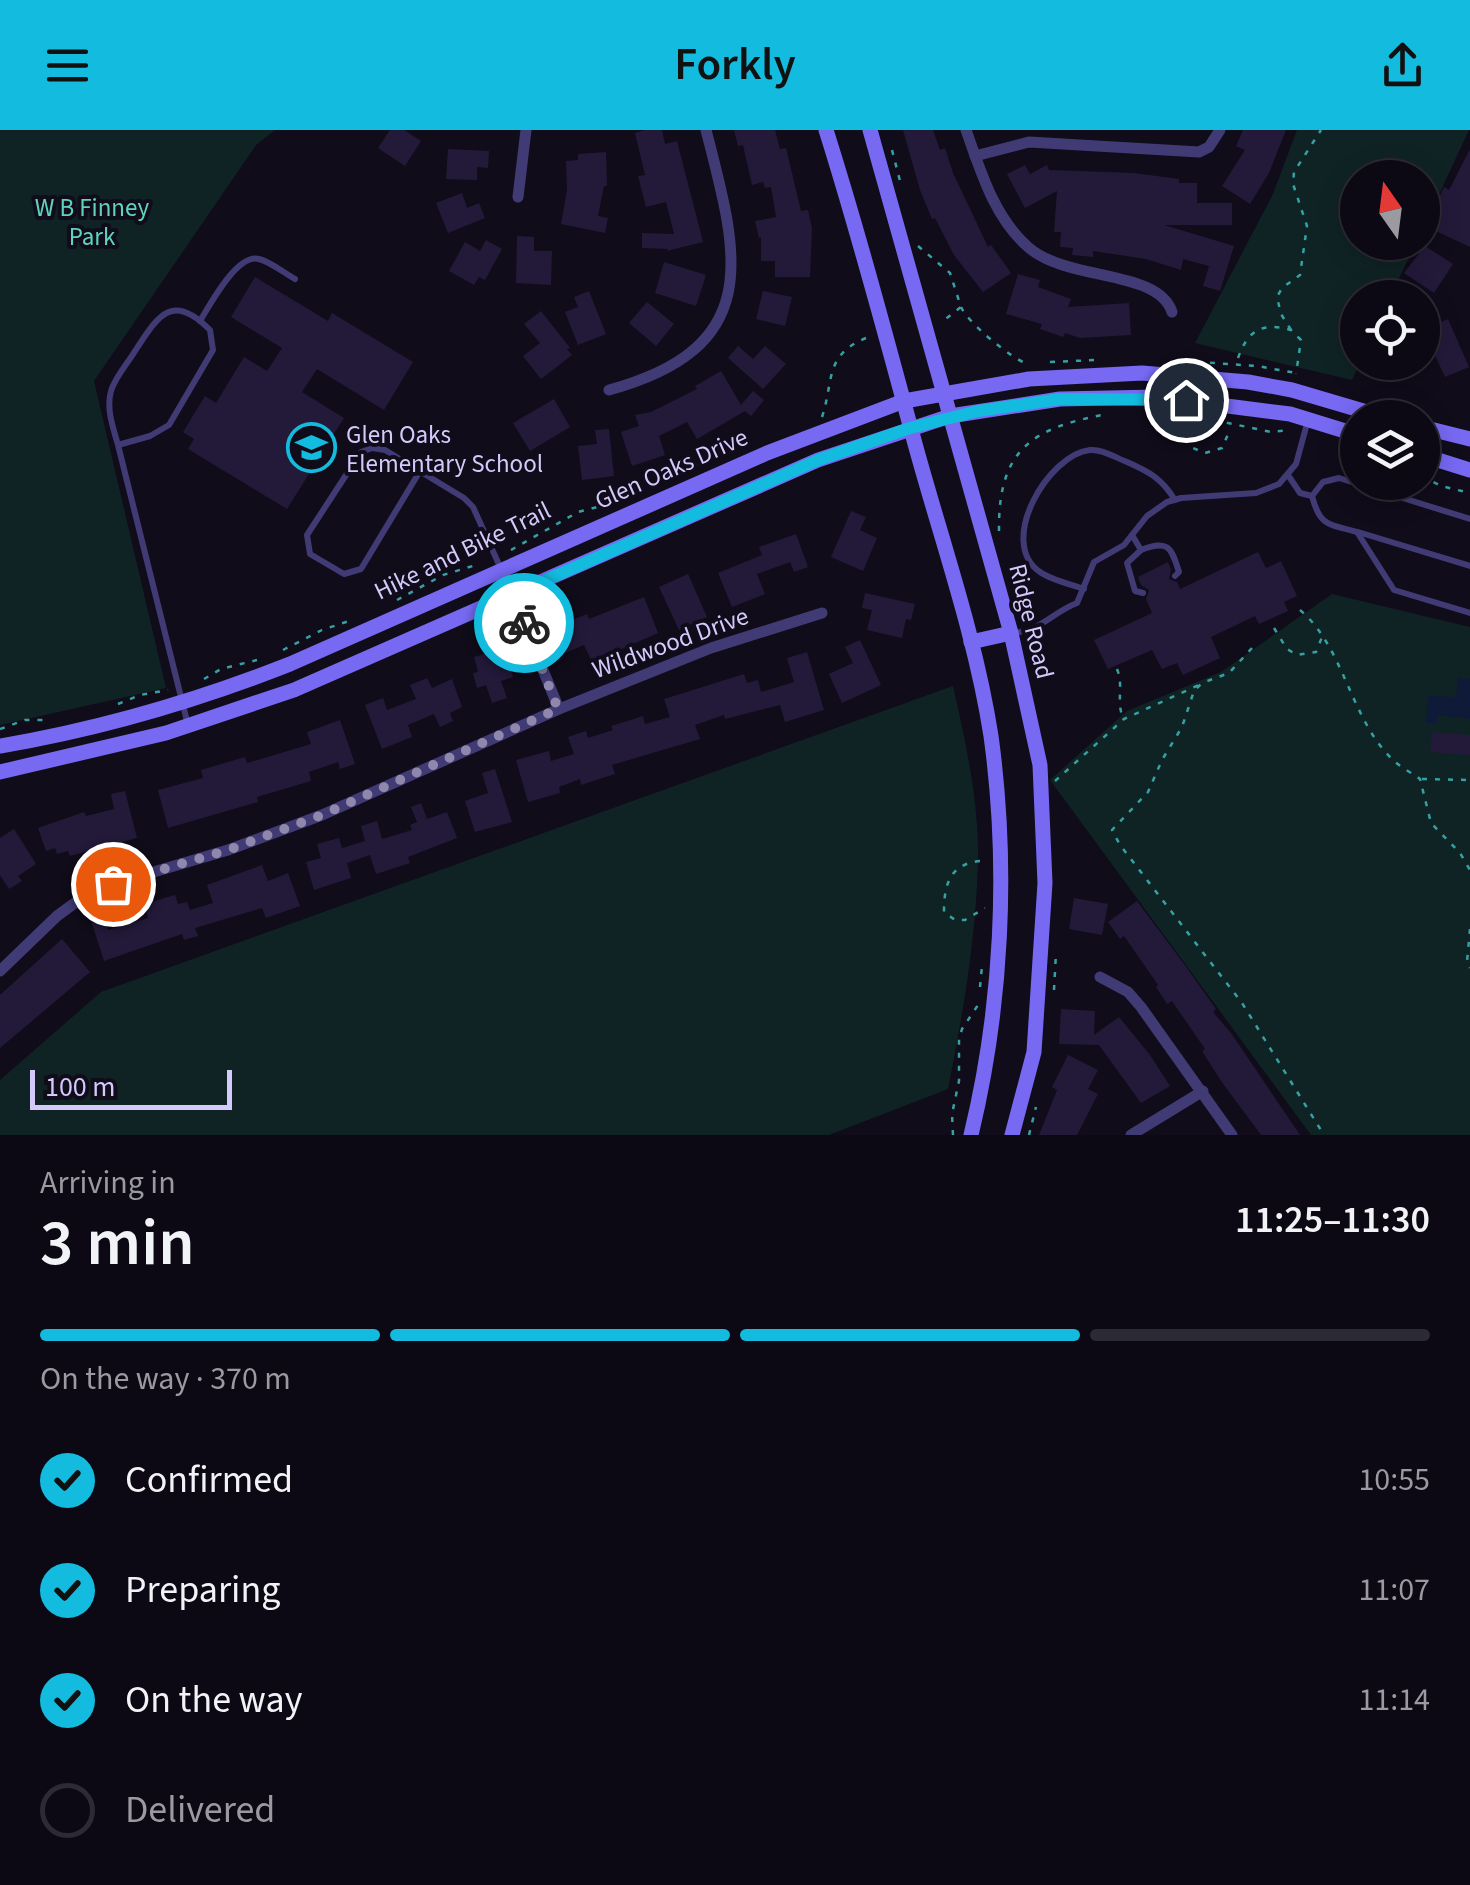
<!DOCTYPE html>
<meta charset="utf-8">
<style>
body{margin:0;font-family:"Source Sans 3",sans-serif;background:#1a1722;color:#f1f3f6;height:100vh;display:flex;flex-direction:column;font-size:38px;white-space:nowrap}
*{box-sizing:border-box;margin:0}
p{font-size:32px;color:#9a9aa0}
.icon{flex:none;width:55px;height:55px;fill:none;stroke:currentColor;stroke-width:2;stroke-linecap:round;stroke-linejoin:round}
.map{position:relative;height:1005px;overflow:hidden}
.drawer{display:flex;flex-direction:column;background:#0c0914;flex:1}
.drawer>*{flex:none}
.needle{width:65px;rotate:346deg}
.fabs{position:absolute;left:1340px;top:30px;display:grid;gap:20px}
.fabs a{display:grid;place-items:center;width:100px;height:100px;border-radius:50%;background:#0c0914;box-shadow:0 5px 25px #0003,0 0 0 2px #2c2a34;font-size:50px}
.scale{position:absolute;left:30px;bottom:25px;width:202px;box-sizing:border-box;padding-left:10px;border:5px solid #d3cafb;border-top:0;font-size:28px;line-height:35px;white-space:nowrap;color:#d3cafb;-webkit-text-stroke:8px #100c1a;paint-order:stroke}
.pin{position:absolute;display:grid;place-items:center;width:85px;height:85px;color:#fff;margin:-42px;border:5px solid #fff;border-radius:50%;box-shadow:0 2px 10px #0007}
.courier{position:absolute;display:grid;place-items:center;width:100px;height:100px;margin:-50px;border:8px solid #13bbde;border-radius:50%;background:#fff;color:#222;box-shadow:0 2px 12px #0007}
.summary em{font-style:normal;font-weight:600}
.summary div{display:flex;flex-direction:column-reverse}
.summary{display:flex;align-items:center;justify-content:space-between;height:170px;padding:0 40px}
h1{font-size:65px;font-weight:600;line-height:75px}
.bar{display:grid;grid-template-columns:repeat(4,1fr);gap:15px 10px;align-content:center;height:120px;padding:0 40px}
.bar i{height:12px;border-radius:8px;background:#2c2a34}
.bar .current{background:#13bbde}
.bar p{grid-column:span 4}
ol{padding:0 40px;list-style:none}
li{display:flex;align-items:center;gap:30px;height:110px}
li p{margin-inline-start:auto}
li .icon{padding:10px;border-radius:50%;background:#13bbde;color:#111;stroke-width:4}
li:last-child{color:#9a9aa0}
li i{width:55px;height:55px;border:5px solid #2c2a34;border-radius:50%}
header{display:flex;justify-content:space-between;align-items:center;height:130px;padding:0 40px;background:#13bbde;color:#111;font-size:45px;font-weight:600}
.map>svg:first-child{display:block}
</style>
<header><svg class="icon" aria-label="menu" viewBox="0 0 24 24"><path d="M4 6h16M4 12h16M4 18h16"/></svg>Forkly<svg class="icon" aria-label="share" viewBox="0 0 24 24"><path d="M12 15V3M7 8l5-5 5 5M5 13v7h14v-7"/></svg></header>
<div class="map">
<svg width="1470" height="1005" viewBox="0 0 1470 1005">
<rect width="100%" height="100%" fill="#100c1a"/>
<g fill="#102324">
<polygon points="0,0 275,0 256,15 94,251 166,558 0,595"/>
<polygon points="1297,0 1469,0 1423,99 1422,48 1358,48 1358,112 1416,113 1390,167 1358,168 1360,233 1352,250 1195,213 1273,64"/>
<polygon points="1332,464 1470,497 1470,1005 1311,1005 1050,650 1127,581 1221,542"/>
<path d="M 953,556 C 966,613 979,673 978,731 C 976,808 963,884 948,959 L 829,1005 L 0,1005 L 0,950 L 101,862 Z"/>
</g>
<polygon fill="#0e1a38" points="1458,547 1470,549 1470,589 1438,585 1437,593 1426,593 1428,566 1456,567"/>
<g fill="#231a3a">
<polygon points="390,0 404,0 421,11 405,36 378,18"/>
<polygon points="645,0 662,0 665,14 677,11 703,112 667,121 668,119 642,118 642,103 674,104 666,72 646,77 638,46 645,45 635,3"/>
<polygon points="734,0 775,0 780,19 786,18 801,81 808,80 812,98 810,147 775,147 775,131 761,131 761,107 759,108 755,91 776,87 771,57 765,58 763,52 752,55 743,15 738,16"/>
<polygon points="903,0 933,0 940,20 945,18 953,43 988,117 991,115 1011,143 983,162 954,125 935,88 932,89 920,60"/>
<polygon points="1243,0 1286,0 1269,43 1250,74 1222,56 1245,20 1236,16"/>
<polygon points="448,19 489,21 488,38 477,37 477,50 446,49"/>
<polygon points="1470,19 1470,117 1425,96 1444,57 1449,60"/>
<polygon points="606,22 607,56 604,56 598,86 608,88 605,103 561,94 567,60 566,31 578,30 578,24"/>
<polygon points="1025,35 1030,44 1047,35 1049,40 1134,43 1179,49 1179,53 1197,53 1197,73 1232,73 1232,95 1164,95 1234,116 1220,161 1203,156 1209,136 1183,129 1181,140 1146,129 1093,121 1093,127 1072,125 1073,118 1060,117 1061,102 1054,102 1057,61 1025,78 1007,44"/>
<polygon points="462,63 467,78 479,73 485,88 448,103 436,73"/>
<polygon points="517,106 534,107 534,121 552,121 551,155 516,153"/>
<polygon points="486,110 502,119 485,150 479,147 474,155 449,141 465,112 480,121"/>
<polygon points="1425,116 1453,134 1434,163 1404,143"/>
<polygon points="664,132 706,145 696,176 655,163"/>
<polygon points="1018,144 1040,150 1038,157 1071,169 1068,177 1129,173 1131,205 1080,208 1065,203 1063,207 1040,199 1042,194 1006,184"/>
<polygon points="255,147 328,191 332,183 413,232 384,280 317,239 302,262 344,288 287,379 188,319 194,309 183,302 205,266 216,273 244,227 267,241 282,218 231,187"/>
<polygon points="589,161 606,204 578,215 565,182 578,177 574,167"/>
<polygon points="763,161 792,167 785,196 756,189"/>
<polygon points="647,172 674,194 656,216 629,193"/>
<polygon points="541,181 570,218 567,219 572,225 541,249 523,226 540,213 524,194"/>
<polygon points="1448,189 1469,237 1445,247 1434,223 1422,228 1422,212 1429,209 1425,199"/>
<polygon points="738,216 753,229 765,216 786,234 763,259 728,228"/>
<polygon points="721,241 741,275 753,261 764,270 751,286 745,281 697,309 687,292 659,306 665,325 632,336 621,302 639,296 635,285 651,282 697,259 695,256"/>
<polygon points="554,269 570,297 530,321 513,293"/>
<polygon points="609,299 614,346 582,350 578,316 597,314 595,300"/>
<polygon points="851,381 866,387 860,400 877,408 863,441 831,427"/>
<polygon points="796,404 808,437 794,442 790,432 757,444 765,464 732,477 718,443 762,425 759,417"/>
<polygon points="1258,422 1266,438 1281,431 1297,466 1284,472 1288,481 1259,494 1255,486 1211,507 1220,528 1183,545 1177,533 1162,539 1152,520 1108,539 1094,510 1152,483 1146,469 1149,460 1141,455 1138,447 1168,432 1171,440 1169,449 1177,452 1180,459"/>
<polygon points="688,444 707,487 679,500 659,457"/>
<polygon points="865,463 915,474 911,490 906,489 902,508 867,500 872,480 862,478"/>
<polygon points="644,467 658,503 592,532 584,515 563,524 552,498 587,484 589,489"/>
<polygon points="860,510 881,555 842,573 829,544 853,533 845,517"/>
<polygon points="504,518 513,547 501,551 507,568 492,573 486,555 477,558 473,543 478,542 474,527"/>
<polygon points="807,522 824,580 785,592 780,575 725,589 724,585 695,595 700,609 612,635 615,644 581,655 580,649 559,657 560,663 528,672 516,630 549,621 551,631 574,624 568,607 586,601 588,608 613,600 611,596 643,586 645,594 670,587 664,569 744,544 747,553 758,550 761,562 794,552 787,528"/>
<polygon points="427,548 432,558 452,549 462,577 450,583 453,591 440,597 434,584 408,595 412,607 382,619 365,575 383,568 387,580 416,569 410,555"/>
<polygon points="340,590 355,634 340,639 338,632 309,642 311,651 257,667 258,672 168,698 158,660 203,648 201,640 245,627 247,633 311,614 307,602"/>
<polygon points="1432,602 1470,605 1470,625 1430,622"/>
<polygon points="495,639 512,692 475,702 465,671 488,663 482,643"/>
<polygon points="125,661 137,708 70,726 68,721 57,724 55,718 46,721 38,698 84,682 86,686 114,679 111,664"/>
<polygon points="421,673 427,689 447,682 457,708 408,727 410,733 376,744 370,725 347,733 351,748 314,760 306,732 321,728 317,714 339,708 342,718 365,711 361,696 377,691 382,709 412,700 410,695 417,692 411,677"/>
<polygon points="14,699 36,734 18,746 22,751 9,759 0,745 0,708"/>
<polygon points="262,735 268,751 288,743 300,776 266,788 262,778 195,798 198,806 184,810 182,804 104,831 90,787 103,783 108,800 148,788 144,774 175,765 178,774 187,772 190,780 213,773 207,755"/>
<polygon points="1074,768 1108,774 1102,805 1069,799"/>
<polygon points="1137,771 1187,838 1216,879 1213,882 1231,903 1300,1005 1261,1005 1221,951 1202,921 1205,919 1172,871 1167,874 1156,857 1158,855 1124,806 1120,809 1108,792"/>
<polygon points="62,809 90,842 0,918 0,865"/>
<polygon points="1061,879 1095,881 1094,905 1119,887 1150,925 1170,956 1141,973 1099,915 1059,914"/>
<polygon points="1068,925 1098,940 1088,959 1098,964 1077,1005 1039,1005 1057,960 1052,957"/>
</g>
<g fill="none" stroke-linecap="round" stroke-linejoin="round">
<g stroke="#36a1a2" stroke-width="2.5" stroke-dasharray="5 8" stroke-linecap="butt">
<polyline points="892,20 900,51"/>
<polyline points="918,116 950,143 961,177 943,191"/>
<path d="M 961,177 C 969,194 1010,227 1027,234"/>
<polyline points="1291,200 1281,184 1277,167 1282,158 1300,145 1307,96 1293,54 1294,42 1321,0"/>
<path d="M 1238,228 C 1248,200 1262,192 1291,200 L 1301,210 L 1296,244"/>
<polyline points="1184,231 1257,236 1296,243"/>
<polyline points="1050,232 1096,230"/>
<polyline points="1150,283 1167,284"/>
<polyline points="1175,286 1176,300 1193,318 1205,323 1222,318 1229,302"/>
<path d="M 822,287 C 834,251 824,225 866,208"/>
<polyline points="1214,290 1271,302 1290,300"/>
<polyline points="1422,346 1441,356 1470,363"/>
<polyline points="670,349 706,329 735,320"/>
<path d="M 999,401 C 998,319 1032,298 1107,284"/>
<polyline points="511,420 578,382 621,371"/>
<polyline points="397,470 443,445 476,435"/>
<path d="M 1300,480 C 1345,518 1350,590 1394,631 C 1402,638 1412,643 1420,649 L 1431,693 L 1460,723 L 1470,740"/>
<polyline points="1274,498 1287,519 1297,525 1316,522 1322,507"/>
<polyline points="1252,518 1229,543 1202,553 1194,561 1182,597 1162,630 1148,662 1112,700 1120,715 1242,873 1324,1005"/>
<polyline points="283,520 322,500 349,491"/>
<path d="M 1117,539 C 1124,556 1116,571 1123,588"/>
<polyline points="204,549 221,539 257,530"/>
<polyline points="118,574 140,565 168,560"/>
<polyline points="0,599 25,590 48,590"/>
<polyline points="1422,649 1470,650"/>
<polyline points="1055,651 1124,589 1201,554"/>
<path d="M 980,731 C 949,734 944,756 944,782 L 955,790 L 965,790 L 985,778"/>
<polyline points="1470,799 1467,832 1470,838"/>
<polyline points="980,857 982,836"/>
<polyline points="1054,860 1056,823"/>
<polyline points="953,1005 952,984 959,951 959,909 962,899 978,875"/>
<polyline points="1029,1005 1036,977"/>
</g>
<g stroke="#413b75" stroke-width="6">
<path d="M 200,191 C 210,175 237,123 259,129 C 271,132 284,143 295,149"/>
<path d="M 118,315 C 113,297 106,279 111,261 C 115,247 128,233 135,221 C 158,186 172,161 210,200 L 213,220 L 169,295 L 150,306 L 118,315 L 188,595"/>
<polyline points="420,341 361,439 344,444 310,424 307,405 361,322 372,318 385,320 464,368 473,377 501,439"/>
<polyline points="1288,345 1300,363 1312,366"/>
<path d="M 1312,366 C 1320,397 1329,394 1357,402 L 1394,460 L 1470,483"/>
<polyline points="1312,366 1323,352 1339,348 1470,389"/>
<polyline points="1358,402 1470,436"/>
<polyline points="1132,405 1141,420 1127,433 1135,461 1143,463"/>
<path d="M 1141,420 C 1168,410 1171,416 1179,442 L 1175,446"/>
<path d="M 1084,459 C 1070,454 1051,450 1040,442 C 996,412 1049,324 1090,320 C 1103,319 1116,328 1127,332 C 1150,342 1162,349 1175,370"/>
<path d="M 1012,503 C 1038,503 1053,482 1077,473 L 1094,432 L 1124,415 L 1147,386 L 1167,372 L 1181,368 L 1256,363 L 1279,354 L 1296,334 L 1308,290"/>
</g>
<g stroke="#413b75" stroke-width="11">
<path d="M 966,0 C 981,42 994,87 1028,117 C 1068,152 1158,139 1172,182"/>
<polyline points="975,26 1029,12 1199,22 1209,17 1220,0"/>
<polyline points="518,67 526,0"/>
<path d="M 609,260 C 765,217 739,127 706,0"/>
<polyline points="502,440 559,579"/>
<polyline points="0,841 57,786 83,767 113,754 228,720 322,685 559,579 711,518 822,483"/>
<polyline points="1100,847 1128,862 1141,877 1232,1005"/>
<polyline points="1131,1005 1203,961"/>
</g>
<g stroke="#7769f2" stroke-width="15">
<path d="M 826,0 C 857,98 884,199 911,299 C 938,401 975,502 991,606 C 1009,737 1002,877 971,1005"/>
<polyline points="870,0 1011,503 1040,635 1045,753 1034,922 1012,1005"/>
<polyline points="1422,297 1470,309"/>
<polyline points="1422,325 1470,340"/>
<polyline points="971,512 1011,503"/>
<path d="M 0,616 C 100,599 196,571 290,534 L 767,323 L 904,271 L 1029,249 L 1142,243 L 1248,252 L 1292,260 L 1387,288"/>
<polyline points="0,642 166,603 294,560 818,330 950,286 1060,269 1157,267 1290,284 1358,305"/>
</g>
</g>
<g fill="none" stroke-linecap="round" stroke-linejoin="round">
<polyline stroke="#8f88ac" stroke-width="10" stroke-dasharray="0 18" points="113,754 228,720 322,685 558,579 524,493"/>
<polyline stroke="#13bbde" stroke-width="12" points="524,493 512,465 818,330 910,298 978,281 1060,269 1186,270"/>
</g>
<defs>
<symbol id="school-ring" viewBox="-11 -11 22 22"><circle r="9.5" fill="#100c1a" stroke="#13bbde" stroke-width="1.5"/><path d="M0-5L7-2L0 1L-7-2ZM-4 1L0 2.5L4 1V4Q0 6-4 4Z" fill="#13bbde"/></symbol>
</defs>
<g fill-rule="evenodd">
<use href="#school-ring" x="284" y="290" width="55" height="55"/>
</g>
<g text-anchor="middle" stroke-width="8" stroke-linejoin="round" paint-order="stroke">
<g font-size="25" fill="#5ed3be" stroke="#100c1a">
<text x="92" y="86">W B Finney<tspan x="92" dy="29">Park</tspan></text>
</g>
<g font-size="25" fill="#d3cafb" stroke="#100c1a" text-anchor="start">
<text x="346" y="313">Glen Oaks<tspan x="346" dy="29">Elementary School</tspan></text>
</g>
<g font-size="25" fill="#d3cafb" stroke="#100c1a">
<text transform="translate(671 338) rotate(-24)" y="9">Glen Oaks Drive</text>
<text transform="translate(462 420) rotate(-26)" y="9">Hike and Bike Trail</text>
<text transform="translate(1032 491) rotate(76)" y="9">Ridge Road</text>
<text transform="translate(670 512) rotate(-20)" y="9">Wildwood Drive</text>
</g>
</g>
</svg>
<div class="fabs">
<a><svg class="needle" viewBox="-14 -14 28 28"><path d="M0-13l5 13h-10z" fill="#e53935"/><path d="M0 13l5-13h-10z" fill="#9a9aa0"/></svg></a>
<a><svg class="icon" aria-label="locate" viewBox="0 0 24 24"><circle cx="12" cy="12" r="6"/><path d="M12 2v4M12 18v4M2 12h4M18 12h4"/></svg></a>
<a><svg class="icon" aria-label="layers" viewBox="0 0 24 24"><path d="M12 4l9 5-9 5-9-5zM3 14l9 5 9-5"/></svg></a>
</div>
<div class="scale">100 m</div>
<div class="pin" style="left:113px;top:754px;background:#ea580c"><svg class="icon" aria-label="bag" viewBox="0 0 24 24"><path d="M5 8h14l-1 12H6zM9 8a3 3 0 0 1 6 0"/></svg></div>
<div class="pin" style="left:1186px;top:270px;background:#1f2937"><svg class="icon" aria-label="home" viewBox="0 0 24 24"><path d="M3 11l9-7 9 7M6 9v11h12V9"/></svg></div>
<div class="courier" style="left:524px;top:493px"><svg class="icon" aria-label="bike" viewBox="0 0 24 24"><circle cx="6" cy="16" r="4"/><circle cx="18" cy="16" r="4"/><path d="M6 16l4-8h5l3 8M10 8l3 8H6M13 5h3"/></svg></div>
</div>
<section class="drawer">
<div class="summary"><div><h1>3 min</h1><p>Arriving in</p></div><em>11:25–11:30</em></div>
<div class="bar"><i class="current"></i><i class="current"></i><i class="current"></i><i></i><p>On the way · 370 m</p></div>
<ol>
<li><svg class="icon" aria-label="check" viewBox="0 0 24 24"><path d="M5 12l5 5 9-10"/></svg>Confirmed<p>10:55</p></li>
<li><svg class="icon" aria-label="check" viewBox="0 0 24 24"><path d="M5 12l5 5 9-10"/></svg>Preparing<p>11:07</p></li>
<li><svg class="icon" aria-label="check" viewBox="0 0 24 24"><path d="M5 12l5 5 9-10"/></svg>On the way<p>11:14</p></li>
<li><i></i>Delivered</li>
</ol>
</section>
